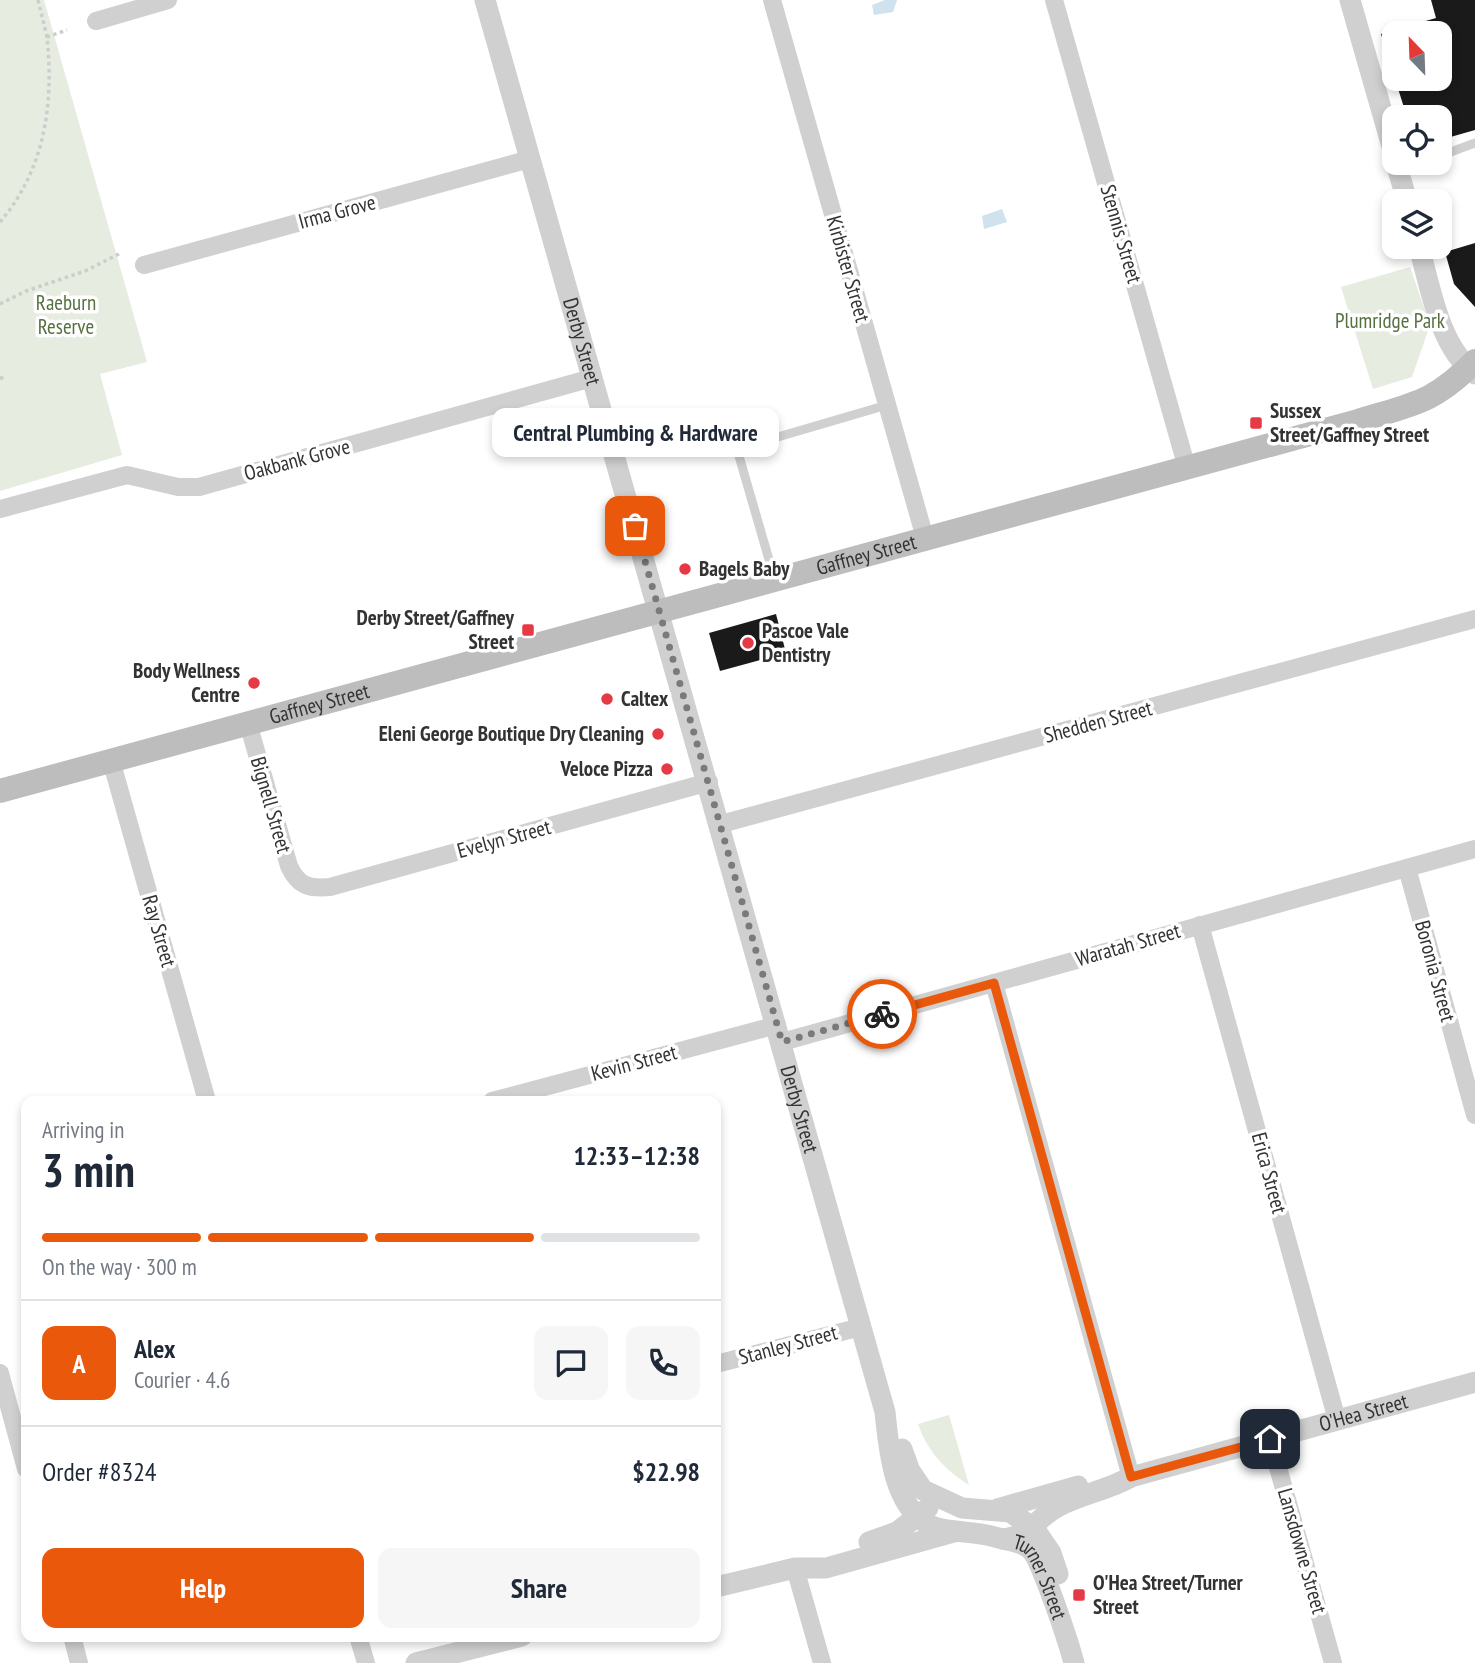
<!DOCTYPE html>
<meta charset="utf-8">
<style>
body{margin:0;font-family:"PT Sans Narrow",sans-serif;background:#f6f6f7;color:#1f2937;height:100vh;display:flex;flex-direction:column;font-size:26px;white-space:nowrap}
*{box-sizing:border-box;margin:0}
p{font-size:23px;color:#747a83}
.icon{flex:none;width:38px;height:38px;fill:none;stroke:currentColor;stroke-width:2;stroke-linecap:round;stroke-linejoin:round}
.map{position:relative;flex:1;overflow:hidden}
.sheet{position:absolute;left:21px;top:1096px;width:700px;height:546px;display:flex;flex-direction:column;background:#fff;border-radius:14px;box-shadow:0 4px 10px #0003}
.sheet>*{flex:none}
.needle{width:46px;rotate:337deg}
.buttons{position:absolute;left:1382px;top:21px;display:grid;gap:14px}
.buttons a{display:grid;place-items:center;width:70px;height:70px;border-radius:14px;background:#fff;box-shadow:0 4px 10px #0003;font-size:35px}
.pin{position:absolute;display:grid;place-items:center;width:60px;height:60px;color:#fff;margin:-30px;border-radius:14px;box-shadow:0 4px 10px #0006}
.courier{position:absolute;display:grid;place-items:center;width:70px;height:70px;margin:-35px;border:5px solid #ea580c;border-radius:50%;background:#fff;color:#222;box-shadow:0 2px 9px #0007}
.bubble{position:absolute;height:49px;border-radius:14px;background:#fff;box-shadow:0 4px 10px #0003;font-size:23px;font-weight:700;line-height:49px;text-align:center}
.headline em{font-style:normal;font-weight:700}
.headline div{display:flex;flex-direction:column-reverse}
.headline{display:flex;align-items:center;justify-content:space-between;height:119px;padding:0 21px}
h1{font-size:46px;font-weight:700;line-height:52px}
.bar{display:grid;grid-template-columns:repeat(4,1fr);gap:10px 7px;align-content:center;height:84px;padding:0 21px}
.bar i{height:9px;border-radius:5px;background:#e0e1e3}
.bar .on{background:#ea580c}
.bar p{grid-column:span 4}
.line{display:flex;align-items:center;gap:18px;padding:0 21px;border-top:2px solid #e0e1e3}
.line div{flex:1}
.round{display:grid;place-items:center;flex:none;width:74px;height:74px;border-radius:14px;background:#f6f6f7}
.cta{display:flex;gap:14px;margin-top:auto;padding:14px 21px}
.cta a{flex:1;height:80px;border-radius:14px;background:#ea580c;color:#fff;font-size:28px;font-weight:700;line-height:80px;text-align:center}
.cta a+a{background:#f6f6f7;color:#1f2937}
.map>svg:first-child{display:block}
</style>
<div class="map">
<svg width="1475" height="1663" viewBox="0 0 1475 1663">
<rect width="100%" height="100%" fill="#fff"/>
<g fill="#e6ecdf">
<polygon points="0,0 44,0 147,362 100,374 122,455 0,491"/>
<polygon points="1410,267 1430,325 1412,377 1373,389 1341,287"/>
<path d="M 949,1415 L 969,1485 C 944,1469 928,1452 918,1424 Z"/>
</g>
<g fill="#cfe2ee">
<polygon points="885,0 897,0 893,12 874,15 872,5"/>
<polygon points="1002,209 1007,222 984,229 982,216"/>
</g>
<g fill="#1a1a1a">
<polygon points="1431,0 1475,0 1475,130 1440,140 1440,117 1407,117 1395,79 1440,79 1440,33 1395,33 1394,77 1381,34 1436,18"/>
<polygon points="1475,243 1475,307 1454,284 1445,252"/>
<polygon points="776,614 786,653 720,671 709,633"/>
</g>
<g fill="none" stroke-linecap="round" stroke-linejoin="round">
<g stroke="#cdcdcd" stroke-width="3.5" stroke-dasharray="3.5 3.5" stroke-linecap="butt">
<polyline points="38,0 47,37"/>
<path d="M 0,222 C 45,169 54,104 47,37 L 67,30"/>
<polyline points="0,304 26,291 85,271 119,254"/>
<polyline points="0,378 7,378"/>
</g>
<g stroke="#d0d0d0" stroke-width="9">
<polyline points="1440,156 1475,143"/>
<polyline points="1398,169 1420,163"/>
<polyline points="774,577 737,449 887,405"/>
</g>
<g stroke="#d0d0d0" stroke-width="18">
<polyline points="772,0 925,538"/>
<polyline points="1054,0 1187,468"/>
<polyline points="96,21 168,0"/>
<polyline points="144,265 530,159"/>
<polyline points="0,509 127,475 178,487 199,487 592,378"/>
<path d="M 248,723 L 289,866 C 298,886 309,889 330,887 L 709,782"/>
<polyline points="111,760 207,1101"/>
<polyline points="721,824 1475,619"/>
<polyline points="1407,868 1475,1115"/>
<polyline points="1200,925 1337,1420"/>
<polyline points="994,983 1131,1477"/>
<polyline points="782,1042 1475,849"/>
<polyline points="492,1101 777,1025"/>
<polyline points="716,1364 861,1327"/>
<polyline points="0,1373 26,1469"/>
<polyline points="1270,1439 1333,1663"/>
<polyline points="795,1568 822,1663"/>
<polyline points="72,1636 79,1663"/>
<polyline points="358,1636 366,1663"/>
</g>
<g stroke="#d0d0d0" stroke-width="21">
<path id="s1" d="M 485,0 L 885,1412 C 889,1449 893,1514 937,1528 C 956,1533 976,1531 995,1537 C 1007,1541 1021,1541 1030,1549 C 1041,1558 1069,1644 1074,1663"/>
<polyline points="1350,0 1395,157"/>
<polyline points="1396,163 1407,201"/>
<path d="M 1419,247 C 1431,289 1439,346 1475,374"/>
<polyline points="902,1449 910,1471 923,1490 962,1508 1010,1512 1034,1528 1051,1553 1058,1574"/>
<polyline points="997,1509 1078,1486"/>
<path id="s2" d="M 1003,1539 C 1034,1535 1035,1518 1059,1506 C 1082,1494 1108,1490 1131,1477 L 1475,1382"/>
<polyline points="869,1542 897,1532 928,1508"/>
<polyline points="716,1587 795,1568 826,1568 954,1532"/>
<polyline points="416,1663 522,1636"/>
</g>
<path stroke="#bdbdbd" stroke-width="24" id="s3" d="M 0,791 L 1358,421 C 1413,404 1434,403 1475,361"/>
</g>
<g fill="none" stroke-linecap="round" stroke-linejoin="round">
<polyline stroke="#7a7a7a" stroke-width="7" stroke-dasharray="0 12.6" points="635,526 782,1042 882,1014"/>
<polyline stroke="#ea580c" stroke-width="9" points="882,1014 994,983 1131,1477 1270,1439"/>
</g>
<g fill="#e63946" stroke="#fff" stroke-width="2.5">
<rect x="1249" y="416" width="14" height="14" rx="3.5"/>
<circle cx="685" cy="569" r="7"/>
<rect x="521" y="623" width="14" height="14" rx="3.5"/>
<circle cx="748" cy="643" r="7"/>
<circle cx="254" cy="683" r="7"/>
<circle cx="607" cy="699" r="7"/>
<circle cx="658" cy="734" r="7"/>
<circle cx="667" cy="769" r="7"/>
<rect x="1072" y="1588" width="14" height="14" rx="3.5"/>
</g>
<g text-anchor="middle" stroke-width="7" stroke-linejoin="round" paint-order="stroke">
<g font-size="21" fill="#333" stroke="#fff">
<text transform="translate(337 212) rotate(-15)" y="7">Irma Grove</text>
<text transform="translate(1121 234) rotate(74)" y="7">Stennis Street</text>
<text transform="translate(848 269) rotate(74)" y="7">Kirbister Street</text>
<text dy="7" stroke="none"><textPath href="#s1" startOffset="355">Derby Street</textPath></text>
<text transform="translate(297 460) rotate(-15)" y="7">Oakbank Grove</text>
<text dy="7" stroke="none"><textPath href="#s3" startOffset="898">Gaffney Street</textPath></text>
<text dy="7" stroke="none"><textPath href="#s3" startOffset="331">Gaffney Street</textPath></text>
<text transform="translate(1098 722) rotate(-15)" y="7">Shedden Street</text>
<text transform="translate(271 805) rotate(74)" y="7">Bignell Street</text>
<text transform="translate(504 839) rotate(-15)" y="7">Evelyn Street</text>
<text transform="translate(159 931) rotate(74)" y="7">Ray Street</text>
<text transform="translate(1128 945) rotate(-16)" y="7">Waratah Street</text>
<text transform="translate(1435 971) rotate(75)" y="7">Boronia Street</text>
<text transform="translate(634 1063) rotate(-15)" y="7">Kevin Street</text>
<text dy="7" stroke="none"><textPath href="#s1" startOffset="1153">Derby Street</textPath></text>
<text transform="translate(1269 1173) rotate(75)" y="7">Erica Street</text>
<text transform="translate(788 1345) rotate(-15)" y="7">Stanley Street</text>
<text dy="7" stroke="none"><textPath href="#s2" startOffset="385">O'Hea Street</textPath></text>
<text transform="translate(1302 1551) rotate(74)" y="7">Lansdowne Street</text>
<text dy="7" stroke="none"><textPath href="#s1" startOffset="1727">Turner Street</textPath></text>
</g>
<g font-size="21" fill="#56703f" stroke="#fff">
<text x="66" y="310">Raeburn<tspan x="66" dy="24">Reserve</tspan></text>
<text x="1390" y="328">Plumridge Park</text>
</g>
<g font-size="21" font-weight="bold" fill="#333" stroke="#fff" text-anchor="start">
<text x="1270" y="418">Sussex<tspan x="1270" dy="24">Street/Gaffney Street</tspan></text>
<text x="699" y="576">Bagels Baby</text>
<text x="514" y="625" text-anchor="end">Derby Street/Gaffney<tspan x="514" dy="24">Street</tspan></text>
<text x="762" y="638">Pascoe Vale<tspan x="762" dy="24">Dentistry</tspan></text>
<text x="240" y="678" text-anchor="end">Body Wellness<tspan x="240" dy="24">Centre</tspan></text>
<text x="621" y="706">Caltex</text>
<text x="644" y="741" text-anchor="end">Eleni George Boutique Dry Cleaning</text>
<text x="653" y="776" text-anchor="end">Veloce Pizza</text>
<text x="1093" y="1590">O'Hea Street/Turner<tspan x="1093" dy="24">Street</tspan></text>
</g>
</g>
</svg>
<div class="buttons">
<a><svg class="needle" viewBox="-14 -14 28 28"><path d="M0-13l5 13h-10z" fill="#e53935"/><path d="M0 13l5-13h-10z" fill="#747a83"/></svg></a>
<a><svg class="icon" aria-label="locate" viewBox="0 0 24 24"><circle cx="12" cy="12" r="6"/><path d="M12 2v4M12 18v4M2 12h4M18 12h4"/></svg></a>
<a><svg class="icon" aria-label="layers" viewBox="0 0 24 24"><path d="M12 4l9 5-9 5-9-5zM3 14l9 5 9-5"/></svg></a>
</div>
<div class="pin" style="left:635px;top:526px;background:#ea580c"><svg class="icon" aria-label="bag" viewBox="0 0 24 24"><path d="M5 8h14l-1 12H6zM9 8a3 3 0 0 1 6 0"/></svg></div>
<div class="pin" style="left:1270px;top:1439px;background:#1f2937"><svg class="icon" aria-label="home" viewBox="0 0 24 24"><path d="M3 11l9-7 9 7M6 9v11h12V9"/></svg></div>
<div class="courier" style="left:882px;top:1014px"><svg class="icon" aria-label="bike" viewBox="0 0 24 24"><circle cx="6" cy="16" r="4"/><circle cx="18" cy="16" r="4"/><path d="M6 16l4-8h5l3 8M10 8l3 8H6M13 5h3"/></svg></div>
<div class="bubble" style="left:492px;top:408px;width:287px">Central Plumbing &amp; Hardware</div>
<section class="sheet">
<div class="headline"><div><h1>3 min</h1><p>Arriving in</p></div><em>12:33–12:38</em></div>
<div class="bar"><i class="on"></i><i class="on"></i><i class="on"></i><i></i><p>On the way · 300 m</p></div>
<div class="line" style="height:126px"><b class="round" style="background:#ea580c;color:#fff">A</b><div><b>Alex</b><p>Courier · 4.6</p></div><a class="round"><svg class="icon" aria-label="chat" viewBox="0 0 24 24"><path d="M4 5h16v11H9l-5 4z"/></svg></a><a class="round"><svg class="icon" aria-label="phone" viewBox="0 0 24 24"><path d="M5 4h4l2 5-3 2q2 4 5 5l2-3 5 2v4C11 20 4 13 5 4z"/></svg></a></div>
<div class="line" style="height:91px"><div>Order #8324</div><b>$22.98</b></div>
<div class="cta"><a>Help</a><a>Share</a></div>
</section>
</div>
